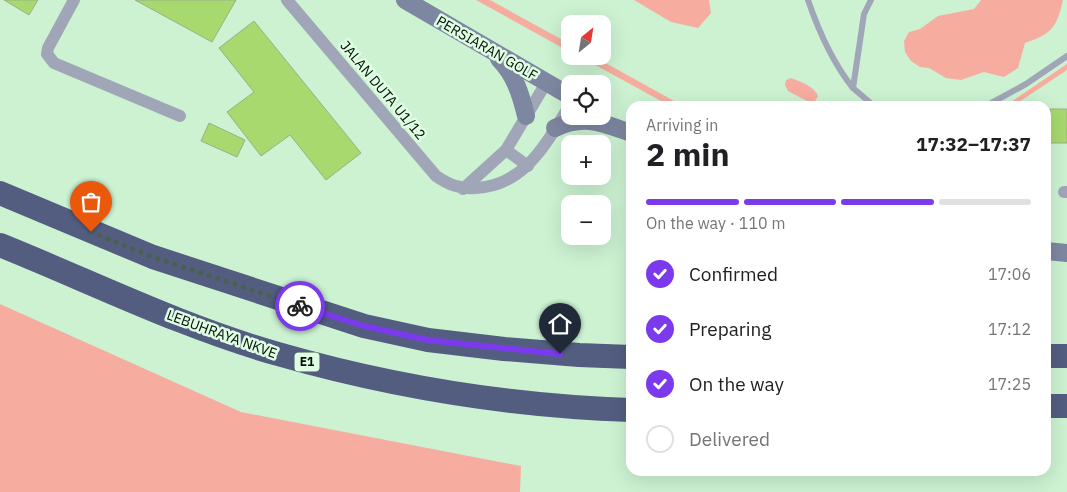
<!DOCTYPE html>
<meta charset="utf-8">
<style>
body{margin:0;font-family:"IBM Plex Sans",sans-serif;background:#f2f2f2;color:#202124;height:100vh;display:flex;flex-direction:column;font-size:19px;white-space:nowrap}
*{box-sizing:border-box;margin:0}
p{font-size:16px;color:#757577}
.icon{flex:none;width:28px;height:28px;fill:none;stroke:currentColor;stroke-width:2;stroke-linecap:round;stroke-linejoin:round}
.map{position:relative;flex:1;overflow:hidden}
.drawer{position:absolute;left:626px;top:101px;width:425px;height:375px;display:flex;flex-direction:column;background:#fff;border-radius:15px;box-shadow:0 5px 20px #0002}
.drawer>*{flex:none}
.needle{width:32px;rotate:30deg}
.tools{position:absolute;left:561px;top:15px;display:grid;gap:10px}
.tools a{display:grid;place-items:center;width:50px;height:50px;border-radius:10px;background:#fff;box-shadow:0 5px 20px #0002;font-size:25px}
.pin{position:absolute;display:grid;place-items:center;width:42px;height:42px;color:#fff;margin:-51px -21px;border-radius:50% 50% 50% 0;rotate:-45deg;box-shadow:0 0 5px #0007}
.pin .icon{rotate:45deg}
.courier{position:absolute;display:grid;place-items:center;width:50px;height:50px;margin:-25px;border:4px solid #7c3aed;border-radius:50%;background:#fff;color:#222;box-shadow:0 1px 6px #0007}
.head em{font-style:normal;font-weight:800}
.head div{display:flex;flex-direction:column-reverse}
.head{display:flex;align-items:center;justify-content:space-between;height:85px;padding:0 20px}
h1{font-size:32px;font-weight:800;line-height:38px}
.bar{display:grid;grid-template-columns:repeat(4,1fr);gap:8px 5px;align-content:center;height:60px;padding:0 20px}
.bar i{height:6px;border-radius:4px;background:#e0e0e0}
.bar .selected{background:#7c3aed}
.bar p{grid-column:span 4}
ol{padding:0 20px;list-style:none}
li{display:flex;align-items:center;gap:15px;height:55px}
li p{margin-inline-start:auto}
li .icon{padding:5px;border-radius:50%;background:#7c3aed;color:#fff;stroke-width:4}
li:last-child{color:#757577}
li i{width:28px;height:28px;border:2px solid #e0e0e0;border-radius:50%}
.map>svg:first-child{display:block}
</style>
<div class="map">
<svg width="1067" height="492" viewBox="0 0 1067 492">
<rect width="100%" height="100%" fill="#ccf2d2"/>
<g fill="#f6ada0">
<polygon points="476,0 490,0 570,44 570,52"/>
<polygon points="634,0 709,0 711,13 698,28 671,22"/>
<path d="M 981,0 L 1063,0 C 1057,27 1052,34 1025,43 L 1018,68 L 1004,77 L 984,72 L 961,80 L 946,78 L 929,68 L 920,67 L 911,61 L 905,52 L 904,41 L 909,32 L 920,29 L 938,16 L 974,9 Z"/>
<polygon points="579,56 593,56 683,106 670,106"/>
<polygon points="1067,64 1067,70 1013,106 1005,106"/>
<path d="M 791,78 C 801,82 814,86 818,96 L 815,101 L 809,102 L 788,91 L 785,85 L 786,80 Z"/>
<polygon points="0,304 241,412 521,466 520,492 0,492"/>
</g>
<g fill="#a7d96e" stroke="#9baf88">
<polygon points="4,0 38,0 29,15"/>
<polygon points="135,0 236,0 212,42"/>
<polygon points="254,21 361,153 326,180 290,135 261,156 227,112 254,92 219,48"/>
<rect x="1050" y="109" width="17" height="34"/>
<polygon points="209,123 245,140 237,157 201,141"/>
</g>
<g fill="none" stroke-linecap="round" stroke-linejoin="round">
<g stroke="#a0a6b8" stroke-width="6">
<path d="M 808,0 C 819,32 832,62 853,88"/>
<polyline points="871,0 864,14 853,88 874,106"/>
<polyline points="986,106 1026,84 1067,56"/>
</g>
<g stroke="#a0a6b8" stroke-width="12">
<polyline points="74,0 48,48 47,54 54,63 180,116"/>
<path d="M 287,0 L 436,176 C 449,185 460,189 476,188 C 526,185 546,143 570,105"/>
<polyline points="506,150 528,166"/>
<polyline points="463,189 506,150 546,83"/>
<polyline points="1064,192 1067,192"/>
</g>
<g stroke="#7e87a1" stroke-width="18">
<polyline points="405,0 570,96"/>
<path d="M 499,59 C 515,75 521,95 526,116"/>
<path d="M 555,128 C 585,114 602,123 631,133"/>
<polyline points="1046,251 1067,253"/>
</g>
<g stroke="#525d80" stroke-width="24">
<polyline points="0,193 153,257 364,326 428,340 504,349 579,355 631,357"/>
<path d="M 0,245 C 92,282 182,327 278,354 C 393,387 511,406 631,410"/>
<polyline points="1046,356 1067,356"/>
<polyline points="1046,406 1067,406"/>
</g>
</g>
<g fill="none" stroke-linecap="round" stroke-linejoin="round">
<polyline stroke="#4a5f4d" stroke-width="5" stroke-dasharray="0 9" points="91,232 153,257 300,306"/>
<polyline stroke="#7c3aed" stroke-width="6" points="300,306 364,326 428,340 560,354"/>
</g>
<g text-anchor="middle" stroke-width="5" stroke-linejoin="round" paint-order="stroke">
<rect fill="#defde3" stroke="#455748" stroke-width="1" x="294.5" y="352.5" width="25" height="19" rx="4"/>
<g font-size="12" font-weight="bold" fill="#041006">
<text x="307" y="366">E1</text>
</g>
<g font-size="14" fill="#041006" stroke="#defde3">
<text transform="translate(487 48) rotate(30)" y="5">PERSIARAN GOLF</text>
<text transform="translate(383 90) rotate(50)" y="5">JALAN DUTA U1/12</text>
<text transform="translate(222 334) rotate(20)" y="5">LEBUHRAYA NKVE</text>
</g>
</g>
</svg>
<div class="tools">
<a><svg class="needle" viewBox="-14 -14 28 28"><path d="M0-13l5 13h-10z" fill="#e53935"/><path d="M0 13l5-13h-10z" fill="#757577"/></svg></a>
<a><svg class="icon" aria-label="locate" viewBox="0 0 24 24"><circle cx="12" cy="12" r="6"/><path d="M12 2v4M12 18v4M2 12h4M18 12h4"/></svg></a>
<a>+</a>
<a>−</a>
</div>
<div class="pin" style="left:91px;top:232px;background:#ea580c"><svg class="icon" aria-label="bag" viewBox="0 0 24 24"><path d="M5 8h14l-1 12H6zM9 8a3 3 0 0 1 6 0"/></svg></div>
<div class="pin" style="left:560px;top:354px;background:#1f2937"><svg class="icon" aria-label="home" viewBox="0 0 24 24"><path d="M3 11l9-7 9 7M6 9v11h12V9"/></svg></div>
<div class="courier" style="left:300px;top:306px"><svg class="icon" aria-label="bike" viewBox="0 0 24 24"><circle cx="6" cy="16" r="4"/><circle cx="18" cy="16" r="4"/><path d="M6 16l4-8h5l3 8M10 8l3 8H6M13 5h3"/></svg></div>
<section class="drawer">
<div class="head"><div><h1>2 min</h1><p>Arriving in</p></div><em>17:32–17:37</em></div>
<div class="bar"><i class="selected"></i><i class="selected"></i><i class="selected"></i><i></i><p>On the way · 110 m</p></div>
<ol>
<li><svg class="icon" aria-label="check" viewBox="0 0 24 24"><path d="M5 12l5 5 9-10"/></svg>Confirmed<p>17:06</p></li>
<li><svg class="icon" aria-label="check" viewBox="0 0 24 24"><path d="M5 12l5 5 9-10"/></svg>Preparing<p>17:12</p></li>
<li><svg class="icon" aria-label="check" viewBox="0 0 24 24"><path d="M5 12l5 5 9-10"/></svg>On the way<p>17:25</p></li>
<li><i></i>Delivered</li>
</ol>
</section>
</div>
